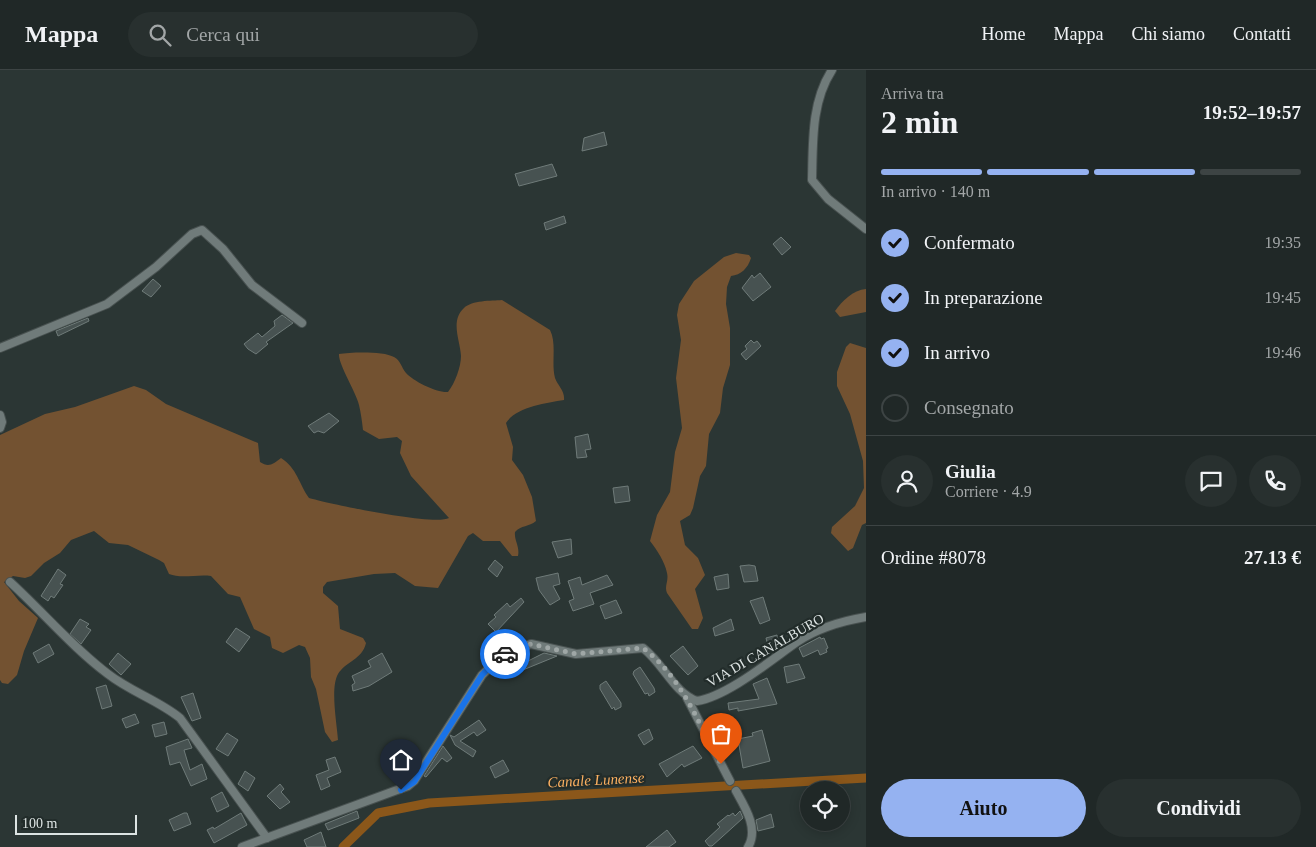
<!DOCTYPE html>
<html lang="it">
<meta charset="utf-8">
<style>
body{margin:0;font-family:Georgia,serif;background:#28302f;color:#f1f3f6;height:100vh;display:flex;flex-direction:column;font-size:19px;white-space:nowrap}
*{box-sizing:border-box;margin:0}
p{font-size:16px;color:#a2a6a7}
.icon{flex:none;width:28px;height:28px;fill:none;stroke:currentColor;stroke-width:2;stroke-linecap:round;stroke-linejoin:round}
.map{position:relative;flex:1;overflow:hidden}
.details{display:flex;flex-direction:column;background:#202827;width:450px}
.details>*{flex:none}
.controls{position:absolute;left:800px;top:711px;display:grid;gap:10px}
.controls a{display:grid;place-items:center;width:50px;height:50px;border-radius:50%;background:#202827;box-shadow:0 2px 12px #0003,0 0 0 1px #3d4444;font-size:25px}
.scale{position:absolute;left:15px;bottom:12px;width:122px;box-sizing:border-box;padding-left:5px;border:2px solid #dde4e3;border-top:0;font-size:14px;line-height:18px;white-space:nowrap;color:#dde4e3;-webkit-text-stroke:4px #222c2a;paint-order:stroke}
.pin{position:absolute;display:grid;place-items:center;width:42px;height:42px;color:#fff;margin:-51px -21px;border-radius:50% 50% 50% 0;rotate:-45deg;box-shadow:0 0 5px #0007}
.pin .icon{rotate:45deg}
.courier{position:absolute;display:grid;place-items:center;width:50px;height:50px;margin:-25px;border:4px solid #1a73e8;border-radius:50%;background:#fff;color:#222;box-shadow:0 1px 6px #0007}
.headline em{font-style:normal;font-weight:600}
.headline div{display:flex;flex-direction:column-reverse}
.headline{display:flex;align-items:center;justify-content:space-between;height:85px;padding:0 15px}
h1{font-size:32px;font-weight:600;line-height:38px}
.bar{display:grid;grid-template-columns:repeat(4,1fr);gap:8px 5px;align-content:center;height:60px;padding:0 15px}
.bar i{height:6px;border-radius:4px;background:#3d4444}
.bar .active{background:#95b2f1}
.bar p{grid-column:span 4}
.line{display:flex;align-items:center;gap:12px;padding:0 15px;border-top:1px solid #3d4444}
.line div{flex:1}
.round{display:grid;place-items:center;flex:none;width:52px;height:52px;border-radius:26px;background:#28302f}
ol{padding:0 15px;list-style:none}
li{display:flex;align-items:center;gap:15px;height:55px}
li p{margin-inline-start:auto}
li .icon{padding:5px;border-radius:50%;background:#95b2f1;color:#111;stroke-width:4}
li:last-child{color:#a2a6a7}
li i{width:28px;height:28px;border:2px solid #3d4444;border-radius:50%}
.action{display:flex;gap:10px;margin-top:auto;padding:10px 15px}
.action a{flex:1;height:58px;border-radius:30px;background:#95b2f1;color:#111;font-size:20px;font-weight:600;line-height:58px;text-align:center}
.action a+a{background:#28302f;color:#f1f3f6}
header{display:flex;align-items:center;gap:30px;box-sizing:border-box;height:70px;padding:0 25px;background:#202827;border-bottom:1px solid #3d4444}
header strong{font-size:24px}
nav{display:flex;gap:28px;margin-inline-start:auto;font-size:18px}
.search{width:350px;height:45px;background:#28302f;display:flex;align-items:center;gap:12px;box-sizing:border-box;padding:0 18px;border-radius:28px;color:#a2a6a7;font-size:19px}
main{display:flex;flex:1;min-height:0}
.map>svg:first-child{display:block}
</style>
<header>
<strong>Mappa</strong>
<div class="search"><svg class="icon" aria-label="search" viewBox="0 0 24 24"><circle cx="10" cy="10" r="6"/><path d="M15 15l6 6"/></svg>Cerca qui</div>
<nav><a>Home</a><a>Mappa</a><a>Chi siamo</a><a>Contatti</a></nav>
</header>
<main>
<div class="map">
<svg width="866" height="777" viewBox="0 0 866 777">
<rect width="100%" height="100%" fill="#2b3634"/>
<g fill="#735231">
<path d="M 736,183 L 749,185 L 751,188 C 748,198 741,205 731,206 L 727,217 L 726,234 L 730,258 L 730,295 L 723,318 L 720,343 L 709,364 L 706,396 L 700,406 L 693,438 L 690,445 L 680,451 L 685,475 L 698,488 L 705,505 L 695,519 L 703,548 L 698,559 L 692,559 L 667,523 C 664,516 669,511 667,503 C 665,492 657,480 650,471 L 657,445 L 670,422 L 675,382 L 682,358 L 676,308 L 681,270 L 677,245 L 679,234 L 694,211 L 724,187 Z"/>
<path d="M 866,219 L 866,242 L 840,247 L 835,241 C 842,231 853,220 866,219 Z"/>
<path d="M 502,230 L 550,260 C 557,274 551,292 555,308 C 558,316 565,321 564,330 C 546,333 516,337 506,353 L 513,377 L 512,390 L 523,405 L 532,427 L 536,451 C 529,457 521,455 515,462 C 514,471 520,476 518,486 L 512,486 L 500,471 L 483,471 L 473,463 L 468,466 L 438,518 L 415,516 L 395,503 L 374,504 L 327,512 L 323,517 L 323,523 L 338,536 L 340,559 L 363,568 L 366,573 C 362,590 346,591 338,604 C 330,618 337,654 338,670 L 332,672 L 325,662 L 316,619 L 311,607 L 310,588 L 305,577 L 299,575 L 283,583 L 272,578 L 270,567 L 254,559 L 240,527 L 228,524 L 211,506 C 198,504 181,509 169,504 L 164,493 L 159,490 L 128,475 L 109,473 L 94,461 L 71,470 L 60,483 L 44,493 L 31,506 L 25,508 L 13,506 L 4,512 L 19,531 L 38,548 L 24,581 L 17,605 L 8,614 L 2,613 L 0,610 L 0,365 L 45,344 L 75,337 L 134,316 L 146,320 L 166,334 L 258,373 L 260,392 C 269,398 273,394 281,388 C 297,398 299,414 309,428 C 330,434 434,456 449,448 L 411,406 L 400,383 L 402,371 L 397,367 L 379,369 L 363,360 C 362,352 361,343 359,335 C 356,322 338,294 339,284 C 351,282 384,281 394,287 C 401,291 401,297 406,303 C 413,311 437,323 448,322 C 455,313 461,297 461,286 C 460,270 450,251 464,238 C 472,230 491,231 502,230 Z"/>
<polygon points="850,273 866,278 866,453 862,455 853,478 848,481 831,463 832,457 855,436 864,418 863,391 850,344 837,316 837,302 846,277"/>
</g>
<g fill="none" stroke-linecap="round" stroke-linejoin="round">
<polyline stroke="#8b571a" stroke-width="9" points="343,777 378,743 429,733 866,708"/>
</g>
<g fill="#475251" stroke="#6f7b79">
<polygon points="604,62 607,75 582,81 584,68"/>
<polygon points="552,94 557,106 519,116 515,104"/>
<polygon points="564,146 566,153 546,160 544,153"/>
<polygon points="781,167 791,177 782,185 773,174"/>
<polygon points="760,203 771,217 753,231 742,218 752,205 754,208"/>
<polygon points="153,209 161,216 151,227 142,221"/>
<polygon points="282,245 293,253 266,272 268,274 256,284 248,279 244,274 258,263 262,267 275,256 274,251"/>
<polygon points="88,248 89,251 58,266 56,261"/>
<polygon points="751,270 754,273 757,271 761,276 746,290 741,284 747,279 745,276"/>
<polygon points="329,343 339,351 324,363 318,361 314,363 308,356"/>
<polygon points="588,364 591,379 585,380 587,387 577,388 575,367"/>
<polygon points="628,416 630,431 615,433 613,418"/>
<polygon points="571,469 572,484 558,488 552,472"/>
<polygon points="495,490 503,497 497,507 488,499"/>
<polygon points="749,495 755,496 758,511 744,512 740,496"/>
<polygon points="58,499 66,505 60,514 63,515 54,528 51,526 48,531 41,526"/>
<polygon points="558,503 560,514 553,516 560,529 550,535 539,520 536,508"/>
<polygon points="728,504 729,518 717,520 714,507"/>
<polygon points="607,505 613,515 590,523 594,534 573,541 569,531 574,529 568,511 580,507 582,515"/>
<polygon points="763,527 770,550 760,554 750,531"/>
<polygon points="521,528 524,532 496,562 488,554 496,547 494,545 507,533 510,537"/>
<polygon points="616,530 622,543 605,549 600,536"/>
<polygon points="80,549 89,554 86,557 91,560 81,574 70,564"/>
<polygon points="731,549 734,560 715,566 713,558"/>
<polygon points="236,558 250,567 239,582 226,572"/>
<polygon points="777,565 781,577 769,580 766,568"/>
<polygon points="820,567 821,569 824,568 828,578 826,579 827,582 820,585 818,580 803,587 799,578"/>
<polygon points="49,574 54,584 38,593 33,583"/>
<polygon points="683,576 698,596 688,605 670,586"/>
<polygon points="118,583 131,594 121,605 109,594"/>
<polygon points="382,583 392,602 369,616 353,621 352,615 355,613 352,606 371,597 368,591"/>
<polygon points="544,583 557,586 513,604 508,593 522,587 524,593"/>
<polygon points="799,594 805,608 787,613 784,597"/>
<polygon points="640,597 654,618 655,622 649,626 648,623 645,624 633,604 634,601"/>
<polygon points="767,608 777,634 738,641 738,638 729,640 728,633 759,629 753,614"/>
<polygon points="606,611 621,633 621,637 615,640 614,637 612,639 600,619 600,615"/>
<polygon points="106,615 112,636 102,639 96,618"/>
<polygon points="193,623 201,648 192,651 181,627"/>
<polygon points="135,644 139,653 126,658 122,649"/>
<polygon points="479,650 486,660 477,666 474,662 460,671 476,681 473,687 455,675 450,665 454,667"/>
<polygon points="164,652 167,664 155,667 152,655"/>
<polygon points="729,657 733,666 717,674 713,666"/>
<polygon points="649,659 653,669 644,675 638,665"/>
<polygon points="762,660 770,691 743,698 738,669 753,666 752,663"/>
<polygon points="227,663 238,670 228,686 216,679"/>
<polygon points="188,669 192,678 184,680 190,700 202,694 207,709 191,716 180,692 170,695 166,677"/>
<polygon points="443,676 452,688 447,692 442,688 426,707 424,706"/>
<polygon points="693,676 702,688 684,697 682,694 667,707 659,694"/>
<polygon points="335,687 341,702 327,708 330,716 321,720 316,705 329,700 326,690"/>
<polygon points="503,690 509,701 495,708 490,697"/>
<polygon points="245,701 255,708 248,721 238,714"/>
<polygon points="280,714 284,719 281,722 290,732 280,739 267,726"/>
<polygon points="222,722 229,736 217,742 211,728"/>
<polygon points="357,741 359,748 328,760 325,754"/>
<polygon points="740,741 743,748 712,776 709,776 705,771 720,757 717,754 728,745 729,746 733,743 735,746"/>
<polygon points="184,743 187,743 191,754 174,761 169,750"/>
<polygon points="241,743 247,755 214,773 207,760 213,757 214,759"/>
<polygon points="771,744 774,757 758,761 756,750"/>
<polygon points="667,760 676,772 669,777 646,777"/>
<polygon points="321,762 326,777 307,777 304,770"/>
</g>
<g fill="none" stroke-linecap="round" stroke-linejoin="round">
<defs>
<g id="minor">
<path d="M 832,0 C 811,32 813,73 812,110 L 828,129 L 866,159"/>
<polyline points="0,278 107,234 156,197 192,164 202,160 223,179 252,215 302,253"/>
<polyline points="0,345 2,352 0,358"/>
<path d="M 10,512 C 43,542 72,577 108,604 C 131,622 158,630 180,648 L 267,768"/>
<polyline points="687,628 730,711"/>
<path d="M 736,721 C 745,737 759,759 748,777"/>
<path d="M 242,777 L 408,716 L 414,711 L 482,605 L 505,583 L 531,574 L 576,584 L 643,578 C 663,593 674,623 697,631 C 728,626 771,590 797,572 C 818,558 842,551 866,547"/>
</g>
</defs>
<use href="#minor" stroke="#485150" stroke-width="10"/>
<use href="#minor" stroke="#707b7a" stroke-width="8"/>
</g>
<g fill="none" stroke-linecap="round" stroke-linejoin="round">
<path stroke="#9fa7a6" stroke-width="5" stroke-dasharray="0 9" d="M 505,584 L 531,574 L 576,584 L 643,578 C 682,607 698,653 721,694"/>
<polyline stroke="#1a73e8" stroke-width="6" points="401,720 414,712 482,605 498,588 505,584"/>
</g>
<g text-anchor="middle" stroke-width="4.5" stroke-linejoin="round" paint-order="stroke">
<g font-size="14" fill="#dde4e3" stroke="#222c2a">
<text transform="translate(765 580) rotate(-30)" y="5">VIA DI CANALBURO</text>
</g>
<g font-size="15" font-style="italic" fill="#fcb061" stroke="#222c2a">
<text transform="translate(596 710) rotate(-3)" y="5">Canale Lunense</text>
</g>
</g>
</svg>
<div class="controls">
<a><svg class="icon" aria-label="locate" viewBox="0 0 24 24"><circle cx="12" cy="12" r="6"/><path d="M12 2v4M12 18v4M2 12h4M18 12h4"/></svg></a>
</div>
<div class="scale">100 m</div>
<div class="pin" style="left:721px;top:694px;background:#ea580c"><svg class="icon" aria-label="bag" viewBox="0 0 24 24"><path d="M5 8h14l-1 12H6zM9 8a3 3 0 0 1 6 0"/></svg></div>
<div class="pin" style="left:401px;top:720px;background:#1f2937"><svg class="icon" aria-label="home" viewBox="0 0 24 24"><path d="M3 11l9-7 9 7M6 9v11h12V9"/></svg></div>
<div class="courier" style="left:505px;top:584px"><svg class="icon" aria-label="car" viewBox="0 0 24 24"><path d="M5 17H2v-5l4-1 3-4h7l3 4 3 1v5h-3M9 17h6M6 11h13"/><circle cx="7" cy="17" r="2"/><circle cx="17" cy="17" r="2"/></svg></div>
</div>
<section class="details">
<div class="headline"><div><h1>2 min</h1><p>Arriva tra</p></div><em>19:52–19:57</em></div>
<div class="bar"><i class="active"></i><i class="active"></i><i class="active"></i><i></i><p>In arrivo · 140 m</p></div>
<ol>
<li><svg class="icon" aria-label="check" viewBox="0 0 24 24"><path d="M5 12l5 5 9-10"/></svg>Confermato<p>19:35</p></li>
<li><svg class="icon" aria-label="check" viewBox="0 0 24 24"><path d="M5 12l5 5 9-10"/></svg>In preparazione<p>19:45</p></li>
<li><svg class="icon" aria-label="check" viewBox="0 0 24 24"><path d="M5 12l5 5 9-10"/></svg>In arrivo<p>19:46</p></li>
<li><i></i>Consegnato</li>
</ol>
<div class="line" style="height:90px"><a class="round"><svg class="icon" aria-label="person" viewBox="0 0 24 24"><circle cx="12" cy="8" r="4"/><path d="M4 21q1-7 8-7t8 7"/></svg></a><div><b>Giulia</b><p>Corriere · 4.9</p></div><a class="round"><svg class="icon" aria-label="chat" viewBox="0 0 24 24"><path d="M4 5h16v11H9l-5 4z"/></svg></a><a class="round"><svg class="icon" aria-label="phone" viewBox="0 0 24 24"><path d="M5 4h4l2 5-3 2q2 4 5 5l2-3 5 2v4C11 20 4 13 5 4z"/></svg></a></div>
<div class="line" style="height:65px"><div>Ordine #8078</div><b>27.13 €</b></div>
<div class="action"><a>Aiuto</a><a>Condividi</a></div>
</section>
</main>
